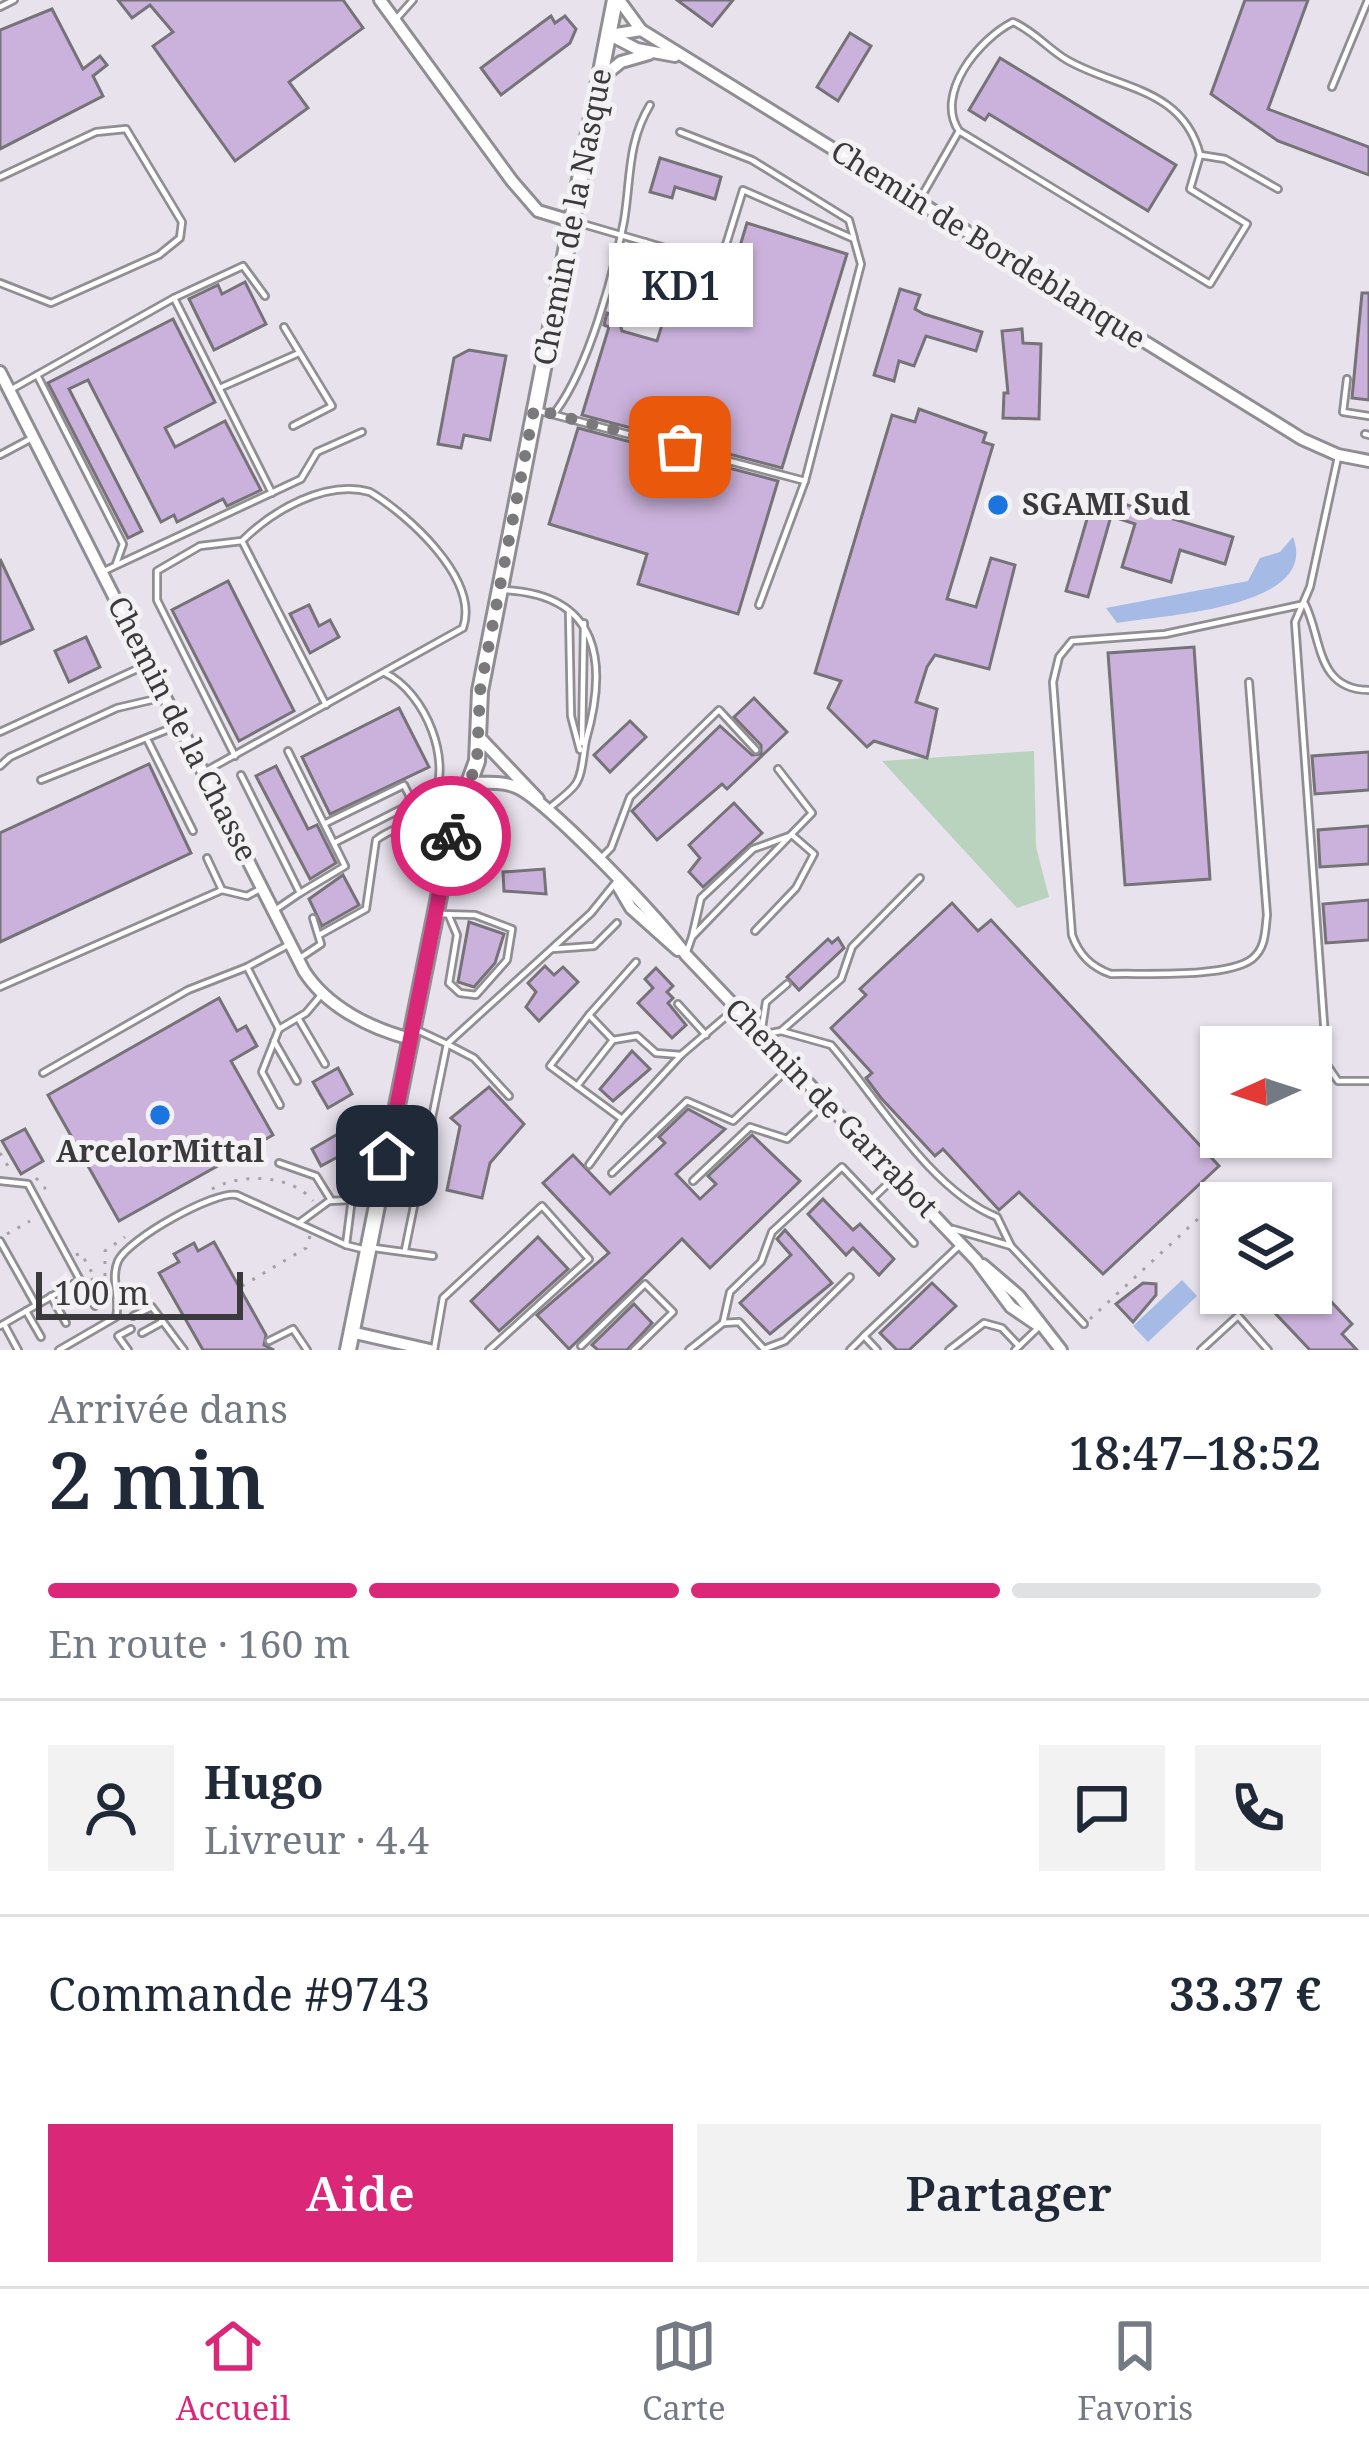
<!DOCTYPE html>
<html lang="fr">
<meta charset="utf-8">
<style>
body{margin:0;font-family:"Noto Serif",serif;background:#f2f2f3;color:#1f2937;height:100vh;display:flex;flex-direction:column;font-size:45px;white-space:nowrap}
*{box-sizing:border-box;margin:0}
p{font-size:39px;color:#747a83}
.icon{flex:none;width:66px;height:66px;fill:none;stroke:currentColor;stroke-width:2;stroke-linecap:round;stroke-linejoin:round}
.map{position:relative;height:1350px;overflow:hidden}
.drawer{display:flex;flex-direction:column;background:#fff;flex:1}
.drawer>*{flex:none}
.needle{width:78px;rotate:267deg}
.buttons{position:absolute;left:1200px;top:1026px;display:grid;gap:24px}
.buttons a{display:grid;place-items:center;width:132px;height:132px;border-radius:0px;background:#fff;box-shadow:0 3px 9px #0004;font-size:60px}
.scale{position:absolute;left:36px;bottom:30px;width:207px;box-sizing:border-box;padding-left:12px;border:6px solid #3a393b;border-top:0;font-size:33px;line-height:42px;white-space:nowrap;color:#3a393b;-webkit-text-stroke:9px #f3f1f4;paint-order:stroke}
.pin{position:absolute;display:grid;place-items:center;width:102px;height:102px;color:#fff;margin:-51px;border-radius:24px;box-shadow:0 6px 18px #0006}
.courier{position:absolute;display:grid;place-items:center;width:120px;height:120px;margin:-60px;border:9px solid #db2777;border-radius:50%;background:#fff;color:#222;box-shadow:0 3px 15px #0007}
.bubble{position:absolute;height:84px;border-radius:0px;background:#fff;box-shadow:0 3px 9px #0004;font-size:39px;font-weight:600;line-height:84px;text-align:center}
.summary em{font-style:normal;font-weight:600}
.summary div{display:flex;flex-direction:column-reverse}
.summary{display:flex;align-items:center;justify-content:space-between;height:204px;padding:0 48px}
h1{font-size:78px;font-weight:600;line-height:90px}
.bar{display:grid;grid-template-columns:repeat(4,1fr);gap:18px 12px;align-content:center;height:144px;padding:0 48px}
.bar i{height:15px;border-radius:9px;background:#e0e1e3}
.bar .on{background:#db2777}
.bar p{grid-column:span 4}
.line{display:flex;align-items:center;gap:30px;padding:0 48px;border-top:3px solid #e0e1e3}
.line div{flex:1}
.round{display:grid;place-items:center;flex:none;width:126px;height:126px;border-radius:0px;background:#f2f2f3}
.primary-button{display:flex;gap:24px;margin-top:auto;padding:24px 48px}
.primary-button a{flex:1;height:138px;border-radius:0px;background:#db2777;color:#fff;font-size:48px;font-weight:600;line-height:138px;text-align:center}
.primary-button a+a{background:#f2f2f3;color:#1f2937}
.tabs{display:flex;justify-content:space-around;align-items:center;height:168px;border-top:3px solid #e0e1e3;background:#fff;font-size:33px;color:#747a83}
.tabs a{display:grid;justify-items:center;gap:6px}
.tabs .on{color:#db2777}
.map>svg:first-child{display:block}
</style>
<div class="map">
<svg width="1369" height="1350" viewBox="0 0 1369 1350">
<rect width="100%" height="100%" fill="#f3f1f4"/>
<path fill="#e8e2ed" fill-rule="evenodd" d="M 0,0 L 1369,0 L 1369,1350 L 0,1350 ZM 1221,1047 L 1311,1047 L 1311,1137 L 1221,1137 ZM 1221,1203 L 1311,1203 L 1311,1293 L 1221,1293 Z"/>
<polygon fill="#b9d3bf" points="1034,751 1036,847 1049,897 1017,908 882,761"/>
<g fill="#a5bae4">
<path d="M 1293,537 C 1321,609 1160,615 1117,623 L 1106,608 L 1248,581 L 1260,558 L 1280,552 Z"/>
<polygon points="1182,1280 1197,1296 1148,1342 1133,1326"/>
</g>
<g fill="#cbb2dc" stroke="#757377" stroke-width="3">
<polygon points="118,0 343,0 363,28 289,82 308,108 235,161 153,46 173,32 150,5 132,18"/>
<polygon points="677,0 733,0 712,26"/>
<polygon points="1245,0 1308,0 1268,109 1369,147 1369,175 1278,141 1211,94"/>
<polygon points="52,9 83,69 100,56 107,65 93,76 103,96 0,149 0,30"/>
<polygon points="551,16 555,23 565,16 576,29 570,43 501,95 481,68"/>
<polygon points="850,33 871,46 838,101 817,87"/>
<polygon points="1000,58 1176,165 1148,211 989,114 985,120 969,110"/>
<polygon points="660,158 721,177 715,199 675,187 672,198 650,192"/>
<polygon points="747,223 847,254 782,468 582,415 609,327 604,325 607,313 618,317 622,331 657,341 680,267 729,282"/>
<polygon points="245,282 266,324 214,350 189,299 218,285 222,294"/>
<polygon points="900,289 920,295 915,309 924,314 982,332 976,351 926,336 914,366 899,361 894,381 874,375"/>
<polygon points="1362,293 1369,293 1369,400 1352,398"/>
<polygon points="173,319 215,402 165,428 175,447 225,421 261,490 227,506 223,499 177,522 174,515 161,522 88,380 69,389 142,531 128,538 48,383"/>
<polygon points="1022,329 1023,343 1041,344 1039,419 1003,418 1004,393 1008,393 1002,331"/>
<polygon points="469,350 506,356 490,440 464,435 461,448 438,444 454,358"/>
<polygon points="919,409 986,433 983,442 993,445 947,599 976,607 991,558 1015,565 989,669 935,655 927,667 916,702 937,709 927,758 874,741 867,747 828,708 841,681 815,673 892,415 915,422"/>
<polygon points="578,428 778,481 738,614 638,584 647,554 549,524"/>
<polygon points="1094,495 1233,537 1225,564 1180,550 1171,582 1122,567 1135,524 1111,516 1088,597 1066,591"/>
<polygon points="0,559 33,629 0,644"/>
<polygon points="228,581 294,711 239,741 172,610"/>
<polygon points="309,605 319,626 330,620 339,637 310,653 290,614"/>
<polygon points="86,637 100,667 69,682 55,651"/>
<polygon points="1194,647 1210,879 1125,885 1108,653"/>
<polygon points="754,698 787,732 727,789 722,784 657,840 632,811 720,726 752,755 761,754 761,745 734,717"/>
<polygon points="399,708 429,767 330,814 302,757"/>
<polygon points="630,721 646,737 610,772 594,755"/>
<polygon points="1369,752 1369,790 1315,794 1312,756"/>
<polygon points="149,764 191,853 0,942 0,833"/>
<polygon points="276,766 308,829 317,825 336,863 310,879 256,776"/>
<polygon points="734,803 762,833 703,887 689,872 700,858 689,845"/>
<polygon points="1369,826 1369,864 1320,867 1318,830"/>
<polygon points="544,869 546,894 504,891 503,872"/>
<polygon points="343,875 359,905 322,926 309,899"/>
<polygon points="1369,900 1369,940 1326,943 1323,904"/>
<polygon points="952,903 978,931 991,920 1219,1166 1103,1274 1019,1192 999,1210 943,1149 935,1156 881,1098 866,1078 872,1073 831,1028 866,995 860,989"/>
<polygon points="469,922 504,934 495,963 474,987 458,982"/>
<polygon points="838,938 844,948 799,990 787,977 828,939 832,943"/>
<polygon points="545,966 554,975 563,967 578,982 539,1021 526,1007 536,992 528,983"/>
<polygon points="656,968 673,986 667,992 673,998 668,1003 686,1025 672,1038 638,1003 653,988 645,979"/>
<polygon points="219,998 237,1031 246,1026 257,1046 231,1061 273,1135 119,1221 48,1095"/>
<polygon points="632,1051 650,1069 613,1101 600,1089"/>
<polygon points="338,1068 352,1094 328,1108 313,1082"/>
<polygon points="489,1087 524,1124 490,1163 482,1198 447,1190 460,1126 451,1118"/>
<polygon points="688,1109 725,1129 676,1174 700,1199 716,1184 708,1176 752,1135 800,1181 710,1268 682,1239 569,1349 537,1315 609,1253 543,1183 573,1155 610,1194 665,1143 659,1137"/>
<polygon points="348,1128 358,1146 321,1166 312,1149"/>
<polygon points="25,1129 43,1161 21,1174 2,1141"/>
<polygon points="823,1199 853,1230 860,1224 894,1259 879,1275 853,1248 846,1255 808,1214"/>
<polygon points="785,1230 832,1283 770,1334 740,1303 791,1255 777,1239"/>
<polygon points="538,1237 568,1269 499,1331 471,1301"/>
<polygon points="214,1242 266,1335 264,1345 274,1350 203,1350 159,1273 179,1262 174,1254 194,1243 198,1251"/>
<polygon points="1311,1280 1352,1324 1342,1334 1357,1350 1310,1350 1256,1293 1311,1293"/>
<polygon points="932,1283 956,1306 909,1350 897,1350 880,1333"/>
<polygon points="1143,1283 1156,1284 1156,1295 1133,1322 1116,1304"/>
<polygon points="634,1304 652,1323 627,1350 598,1350 592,1345"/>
</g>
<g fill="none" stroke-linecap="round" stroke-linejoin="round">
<defs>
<g id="service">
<polyline points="0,7 14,0"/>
<polyline points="397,18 413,0"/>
<polyline points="1332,87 1368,0"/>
<polyline points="680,132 752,160 849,220 854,238"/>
<polyline points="1200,155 1225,159 1278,189"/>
<polyline points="0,177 96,132 126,129 182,222 180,238 159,255 51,303 0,283"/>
<path d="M 920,199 L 959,131 L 1210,284 L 1247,224 L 1190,189 L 1200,155 C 1183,87 1117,89 1067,60 C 1048,49 1034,31 1013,22 C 979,39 934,94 959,131"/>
<polyline points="645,242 625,314 651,322 673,250"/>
<polyline points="265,296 243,266 174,298 272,493"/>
<polyline points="284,327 332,406 293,426"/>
<polyline points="37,375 123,544 116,564"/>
<polyline points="1347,379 1343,412 1369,416"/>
<polyline points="222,387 299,353"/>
<polyline points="12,389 174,298"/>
<polyline points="536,410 805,481 861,264 854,239 743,190 720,264 576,222"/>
<path d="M 556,411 C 589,366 613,277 624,221 C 631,179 627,143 650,105"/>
<polyline points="1365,434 1369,435"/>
<polyline points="0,455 32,438"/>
<polyline points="1338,457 1310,587 1295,622 1327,1065 1338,1081 1369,1081"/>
<polyline points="242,541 326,705"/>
<polyline points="102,572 301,479 317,452 362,432"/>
<path d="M 505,590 C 600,595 608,663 586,740 C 583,753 583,775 575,785 C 568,794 556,802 547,810"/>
<polyline points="759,605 805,481"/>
<polyline points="569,613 571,716 580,750"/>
<path d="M 1249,682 L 1267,915 C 1265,931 1266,948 1252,959 C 1227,978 1144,973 1111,974 C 1091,967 1079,955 1072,935 L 1053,682 L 1059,657 L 1072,641 L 1165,634 L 1305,604 C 1322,638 1316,690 1369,690"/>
<polyline points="0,732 148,664"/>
<polyline points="148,741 193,831"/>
<polyline points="582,743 584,623"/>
<polyline points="288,751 345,866 300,893"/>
<polyline points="0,766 10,757 117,708 164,697"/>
<path d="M 204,772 L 463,628 C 480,579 407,514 370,492 C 326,479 272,511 242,541 L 200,546 L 157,571 L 157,600 L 235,756"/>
<polyline points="241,775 300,893 275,910"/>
<polyline points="41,780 179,725"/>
<polyline points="326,823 404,785 413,803 336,842"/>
<polyline points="207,858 222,890"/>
<polyline points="601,858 611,848 630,797 719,710 756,750"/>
<polyline points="440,914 475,915 512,929 507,960 476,995 460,993 449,983 457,935 449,916"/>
<path d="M 321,934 L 366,909 L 376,840 C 391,827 421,823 431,805 C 455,763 425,692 385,673"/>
<polyline points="692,937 701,898 753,849 792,835 814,854 796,888 755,931"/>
<polyline points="288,945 247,967 279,1029 306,1013 322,994"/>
<polyline points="552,949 594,946 617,923"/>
<polyline points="686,954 692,937 812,813 778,769"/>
<polyline points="300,958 321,944 313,918"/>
<polyline points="636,962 589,1015 613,1040 637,1036 656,1053 681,1055 736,1008"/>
<polyline points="0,987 222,890 247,896 260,889"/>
<polyline points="678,1004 706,1035"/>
<polyline points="589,1015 550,1066 622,1119 681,1055"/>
<polyline points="298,1018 325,1064"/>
<polyline points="762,1028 766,1002 787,984"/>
<polyline points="279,1029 262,1072 280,1105"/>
<path d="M 781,1031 L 831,1045 C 877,1098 930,1190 997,1217 L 1011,1246 L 1084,1324"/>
<polyline points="766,1034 781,1031 841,979 852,947 920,878"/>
<polyline points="274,1041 297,1081"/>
<polyline points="43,1073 188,990 247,967"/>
<polyline points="577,1086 613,1040"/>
<polyline points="509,1096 474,1058 447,1044 591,913 616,882"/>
<polyline points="357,1159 346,1245 366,1250"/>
<polyline points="279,1163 316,1176 331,1200"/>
<polyline points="589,1165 622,1119"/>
<polyline points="612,1173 687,1101 733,1121 791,1066"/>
<polyline points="0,1181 28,1184 80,1280 0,1326"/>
<polyline points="693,1181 750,1127 787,1139 824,1104"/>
<polyline points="874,1197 896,1176"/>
<polyline points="299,1223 329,1201 351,1200"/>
<polyline points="953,1229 1011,1246"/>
<polyline points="0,1241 36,1305"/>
<polyline points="374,1248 433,1256"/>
<polyline points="405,1250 447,1044 415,1029"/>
<polyline points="80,1280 95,1306"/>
<polyline points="51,1296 66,1323"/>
<polyline points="26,1311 41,1337"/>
<polyline points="133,1316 152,1307 184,1350"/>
<polyline points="723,1323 730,1292 761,1262 772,1232 842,1167 914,1243"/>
<polyline points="4,1324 18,1350"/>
<polyline points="142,1333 162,1322"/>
<polyline points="864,1336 960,1245"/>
<polyline points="269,1341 293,1329 307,1350"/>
<polyline points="581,1346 645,1284 673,1312 634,1350"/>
<polyline points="764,1349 785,1341 850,1277"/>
<path d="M 59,1350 L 116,1317 C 121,1298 110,1280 118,1261 C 128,1239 215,1190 237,1195 L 346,1245"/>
<polyline points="128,1350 118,1336 131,1329"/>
<polyline points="434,1350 443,1298 542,1206 589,1259 489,1350"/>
<polyline points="689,1350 723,1323 739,1322 764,1349"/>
<polyline points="850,1350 864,1336 877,1350"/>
<polyline points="949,1350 984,1323 1002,1328 1019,1346"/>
<polyline points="1015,1350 1039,1327"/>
<polyline points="1201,1350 1238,1316 1268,1350"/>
</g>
<g id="minor">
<polyline points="380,0 512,181 538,211 571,221"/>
<polyline points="619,0 641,30"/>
<polyline points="610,35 641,30 1302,439 1338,455 1369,461"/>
<polyline points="610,35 637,49 675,56"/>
<polyline points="600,79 621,62 649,54"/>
<path d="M 0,372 L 304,971 C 327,1007 371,1029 411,1039"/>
<polyline points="481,739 538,799"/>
<path d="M 470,783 C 485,783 501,781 516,787 C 547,800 665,924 686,955 L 976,1260 L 1011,1307 L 1036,1324"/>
<polyline points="618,886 631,908 678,950"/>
<polyline points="983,1265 1019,1296 1061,1350"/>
<polyline points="351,1332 430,1350"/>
</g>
<polyline id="tertiary" points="348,1350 453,827 477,761 480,691 615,0"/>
</defs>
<use href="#service" stroke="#908e92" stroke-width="10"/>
<use href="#minor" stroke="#908e92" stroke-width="16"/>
<use href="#tertiary" stroke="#908e92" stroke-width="20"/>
<g stroke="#a3a1a4" stroke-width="3" stroke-dasharray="3 9" stroke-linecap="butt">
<polyline points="0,1153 11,1171"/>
<polyline points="344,1176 347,1158"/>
<polyline points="36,1178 45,1188 40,1191"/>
<path d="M 212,1189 C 240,1173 292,1174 313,1201"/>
<polyline points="7,1234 30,1221"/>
<polyline points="76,1255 81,1253 95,1278 91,1280"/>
<polyline points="105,1276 105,1251 125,1237"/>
<polyline points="242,1286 306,1248 310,1236"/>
<polyline points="126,1300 142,1291 154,1296"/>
<polyline points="1090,1319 1201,1216 1216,1194"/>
</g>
<use href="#service" stroke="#fff" stroke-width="4.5"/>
<use href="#minor" stroke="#fff" stroke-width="10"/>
<use href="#tertiary" stroke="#fff" stroke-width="14"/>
</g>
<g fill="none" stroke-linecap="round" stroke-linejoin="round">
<polyline stroke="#7b797c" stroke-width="12" stroke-dasharray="0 21.6" points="451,836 477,761 480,691 534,409 680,447"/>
<polyline stroke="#db2777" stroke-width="15" points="387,1156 451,836"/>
</g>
<g fill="#1c75df" stroke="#f3f1f4" stroke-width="4.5">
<circle cx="998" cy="505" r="12"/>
<circle cx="160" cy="1115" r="12"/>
</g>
<g text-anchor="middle" stroke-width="10" stroke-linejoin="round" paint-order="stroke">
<g font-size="30" fill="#3a393b" stroke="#f3f1f4">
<text transform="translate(573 217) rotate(-79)" y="10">Chemin de la Nasque</text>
<text transform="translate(988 245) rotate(32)" y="10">Chemin de Bordeblanque</text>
<text transform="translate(182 729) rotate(63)" y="10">Chemin de la Chasse</text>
<text transform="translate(831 1108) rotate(46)" y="10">Chemin de Garrabot</text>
</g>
<g font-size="30" font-weight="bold" fill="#3a393b" stroke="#f3f1f4" text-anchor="start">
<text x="1022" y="515">SGAMI Sud</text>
<text x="160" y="1162" text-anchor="middle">ArcelorMittal</text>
</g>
</g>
</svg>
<div class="buttons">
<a><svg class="needle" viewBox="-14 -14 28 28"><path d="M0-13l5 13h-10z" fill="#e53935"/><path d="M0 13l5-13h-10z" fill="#747a83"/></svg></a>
<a><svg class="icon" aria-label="layers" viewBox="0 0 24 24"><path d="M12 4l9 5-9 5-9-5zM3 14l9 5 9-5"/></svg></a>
</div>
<div class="scale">100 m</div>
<div class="pin" style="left:680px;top:447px;background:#ea580c"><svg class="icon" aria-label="bag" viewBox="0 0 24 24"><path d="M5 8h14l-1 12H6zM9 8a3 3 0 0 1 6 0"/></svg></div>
<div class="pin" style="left:387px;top:1156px;background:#1f2937"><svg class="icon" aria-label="home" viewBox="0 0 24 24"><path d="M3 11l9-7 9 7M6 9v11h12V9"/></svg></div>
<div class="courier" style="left:451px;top:836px"><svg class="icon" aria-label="bike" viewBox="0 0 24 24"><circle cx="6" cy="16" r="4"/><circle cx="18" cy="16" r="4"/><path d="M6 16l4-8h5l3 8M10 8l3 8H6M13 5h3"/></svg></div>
<div class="bubble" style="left:609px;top:243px;width:144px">KD1</div>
</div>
<section class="drawer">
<div class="summary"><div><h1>2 min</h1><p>Arrivée dans</p></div><em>18:47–18:52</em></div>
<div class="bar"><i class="on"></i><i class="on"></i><i class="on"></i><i></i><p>En route · 160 m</p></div>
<div class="line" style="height:216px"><a class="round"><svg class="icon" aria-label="person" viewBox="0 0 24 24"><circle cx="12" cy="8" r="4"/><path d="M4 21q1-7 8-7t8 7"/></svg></a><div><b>Hugo</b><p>Livreur · 4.4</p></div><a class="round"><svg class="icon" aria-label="chat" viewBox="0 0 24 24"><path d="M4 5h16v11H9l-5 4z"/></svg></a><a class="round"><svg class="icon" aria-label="phone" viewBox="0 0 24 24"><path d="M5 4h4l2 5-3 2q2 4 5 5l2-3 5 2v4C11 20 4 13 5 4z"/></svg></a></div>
<div class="line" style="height:156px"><div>Commande #9743</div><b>33.37 €</b></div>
<div class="primary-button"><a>Aide</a><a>Partager</a></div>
</section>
<nav class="tabs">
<a class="on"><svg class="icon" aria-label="home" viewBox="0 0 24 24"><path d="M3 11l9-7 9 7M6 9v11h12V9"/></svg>Accueil</a>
<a><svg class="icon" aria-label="map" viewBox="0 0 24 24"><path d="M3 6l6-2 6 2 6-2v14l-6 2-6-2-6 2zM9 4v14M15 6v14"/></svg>Carte</a>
<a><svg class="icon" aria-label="saved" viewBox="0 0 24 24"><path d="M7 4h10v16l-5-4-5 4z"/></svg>Favoris</a>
</nav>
